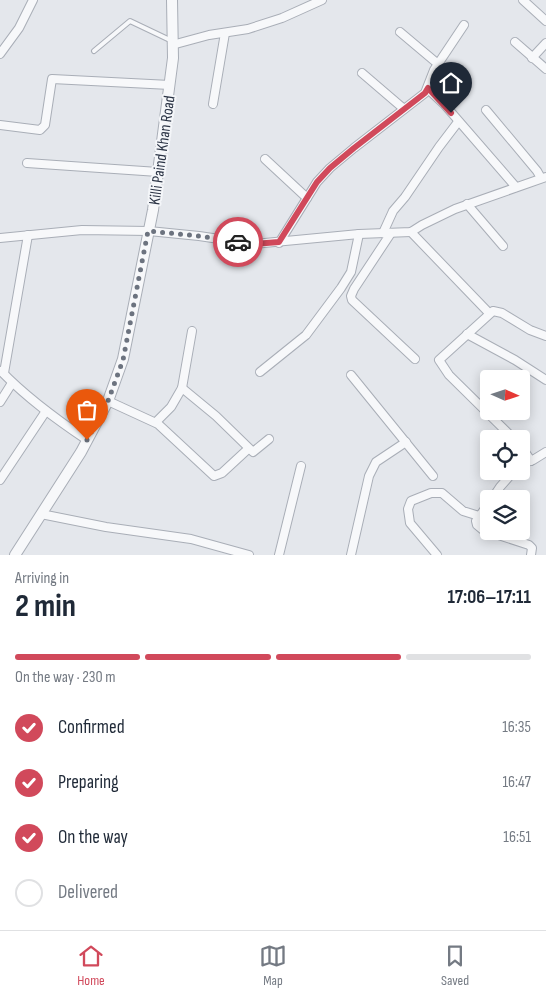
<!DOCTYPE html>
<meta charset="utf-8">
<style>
body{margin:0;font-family:"Sofia Sans Condensed",sans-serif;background:#f6f6f7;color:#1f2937;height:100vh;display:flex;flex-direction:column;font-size:19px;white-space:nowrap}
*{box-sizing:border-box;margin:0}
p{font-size:16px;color:#747a83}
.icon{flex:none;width:28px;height:28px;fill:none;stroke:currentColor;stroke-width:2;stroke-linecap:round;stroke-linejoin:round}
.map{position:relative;height:555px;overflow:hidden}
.drawer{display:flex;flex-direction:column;background:#fff;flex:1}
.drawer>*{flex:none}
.needle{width:32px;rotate:93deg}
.tools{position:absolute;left:480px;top:370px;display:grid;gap:10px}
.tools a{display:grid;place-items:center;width:50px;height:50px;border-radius:5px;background:#fff;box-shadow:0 2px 12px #0003;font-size:25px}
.pin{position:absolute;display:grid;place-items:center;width:42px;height:42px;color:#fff;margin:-51px -21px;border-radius:50% 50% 50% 0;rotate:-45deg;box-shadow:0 0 5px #0007}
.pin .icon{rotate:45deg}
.courier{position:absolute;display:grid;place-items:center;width:50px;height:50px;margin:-25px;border:4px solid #d1495b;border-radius:50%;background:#fff;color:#222;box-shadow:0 1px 6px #0007}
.overview em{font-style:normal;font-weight:700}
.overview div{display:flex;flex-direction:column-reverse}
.overview{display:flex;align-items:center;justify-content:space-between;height:85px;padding:0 15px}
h1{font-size:32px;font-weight:700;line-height:38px}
.bar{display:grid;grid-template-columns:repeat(4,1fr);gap:8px 5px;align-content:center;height:60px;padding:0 15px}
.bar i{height:6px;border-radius:4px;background:#e0e1e3}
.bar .active{background:#d1495b}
.bar p{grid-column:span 4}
ol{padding:0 15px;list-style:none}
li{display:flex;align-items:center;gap:15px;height:55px}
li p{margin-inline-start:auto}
li .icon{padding:5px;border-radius:50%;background:#d1495b;color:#fff;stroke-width:4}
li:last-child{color:#747a83}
li i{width:28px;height:28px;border:2px solid #e0e1e3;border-radius:50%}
.menu{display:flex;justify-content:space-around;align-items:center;height:70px;border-top:1px solid #e0e1e3;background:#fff;font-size:14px;color:#747a83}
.menu a{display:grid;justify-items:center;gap:2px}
.menu .active{color:#d1495b}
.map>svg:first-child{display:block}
</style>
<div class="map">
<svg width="546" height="555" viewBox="0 0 546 555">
<rect width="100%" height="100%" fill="#e4e7ec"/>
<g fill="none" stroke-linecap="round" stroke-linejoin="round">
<defs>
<polyline id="service" points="94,51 130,21 172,41"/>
<g id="minor">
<polyline points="523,0 546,21"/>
<polyline points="400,32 438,64"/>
<polyline points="515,42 546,69"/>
<polyline points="172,45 209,35 248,29 282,18 322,0"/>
<polyline points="0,54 19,28 33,0"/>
<polyline points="532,58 546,43"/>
<polyline points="362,73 404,109"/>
<polyline points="428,89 444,104 516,187"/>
<polyline points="213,104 225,33"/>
<polyline points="486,110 537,171 541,178"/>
<polyline points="0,125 40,130 45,125 52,79 170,85"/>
<polyline points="265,159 307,198"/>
<polyline points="27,163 158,172"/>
<polyline points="467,204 503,246"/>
<polyline points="411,232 489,313"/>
<polyline points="383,233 393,211 405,197 439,147 458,122"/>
<polyline points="391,233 354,289 351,296 352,300 415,359"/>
<polyline points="0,238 82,230 149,231 199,236 253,244 359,234 411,232 422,225 455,209 546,177"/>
<polyline points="279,243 317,182 330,168 354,148 425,93 434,70 464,25"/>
<polyline points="467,334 515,360 546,380"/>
<path d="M 1,371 C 27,398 56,419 87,440"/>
<polyline points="260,372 306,335 341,288 351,272 359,234"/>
<polyline points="4,373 28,235"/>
<polyline points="351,375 433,476"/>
<polyline points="182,388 216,416 253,452 269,439"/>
<polyline points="108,401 158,424 214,476 222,473 248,449"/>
<polyline points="0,402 12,383"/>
<polyline points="156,422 171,407 182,388 192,331"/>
<polyline points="514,439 449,375 439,360 493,311 502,313 530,330 546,336"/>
<polyline points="521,446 531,461"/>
<polyline points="521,464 533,460 546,452"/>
<polyline points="0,480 46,411"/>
<polyline points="492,499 500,487 514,471"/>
<polyline points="489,503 476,521 477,525 483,530 529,545 532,548 531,555"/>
<polyline points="41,514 106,527 191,539 249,555"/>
<polyline points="279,555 301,466"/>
<polyline points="351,555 369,476 376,462 406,442"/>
<polyline points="437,555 410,523 408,509 411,501 431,493 442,493 463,511 479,516"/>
</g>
<polyline id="tertiary" points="15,555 81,452 108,401 123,359 153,210 173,58 172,0"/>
</defs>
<use href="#service" stroke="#a9aeb7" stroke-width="6"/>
<use href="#minor" stroke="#a9aeb7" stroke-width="10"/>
<use href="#tertiary" stroke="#a9aeb7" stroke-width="12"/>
<use href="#service" stroke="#f7f8fa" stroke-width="4"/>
<use href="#minor" stroke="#f7f8fa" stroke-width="8"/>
<use href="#tertiary" stroke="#f7f8fa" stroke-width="10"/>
</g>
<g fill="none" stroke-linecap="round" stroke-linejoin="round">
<polyline stroke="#6c737f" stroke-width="5" stroke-dasharray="0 9" points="87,440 108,401 123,360 148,231 199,236 238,242"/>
<polyline stroke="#d1495b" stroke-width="6" points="238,242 253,244 279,242 317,182 330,168 354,148 425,93 428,88 451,113"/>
</g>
<g text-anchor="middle" stroke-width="4" stroke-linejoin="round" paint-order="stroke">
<g font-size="16" fill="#2b3445" stroke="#f4f6f9">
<text transform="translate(161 150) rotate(-82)" y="6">Killi Paind Khan Road</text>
</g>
</g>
</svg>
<div class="tools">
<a><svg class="needle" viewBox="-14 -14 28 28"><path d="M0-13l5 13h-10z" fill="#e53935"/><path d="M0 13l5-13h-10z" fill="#747a83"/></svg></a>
<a><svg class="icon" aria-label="locate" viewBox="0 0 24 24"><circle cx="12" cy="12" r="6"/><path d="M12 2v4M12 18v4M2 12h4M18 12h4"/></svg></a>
<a><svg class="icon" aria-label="layers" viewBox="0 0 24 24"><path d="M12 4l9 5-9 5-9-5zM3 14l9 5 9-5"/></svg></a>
</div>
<div class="pin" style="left:87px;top:440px;background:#ea580c"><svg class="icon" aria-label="bag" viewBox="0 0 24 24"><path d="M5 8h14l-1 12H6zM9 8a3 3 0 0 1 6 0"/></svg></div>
<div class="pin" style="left:451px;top:113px;background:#1f2937"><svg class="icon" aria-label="home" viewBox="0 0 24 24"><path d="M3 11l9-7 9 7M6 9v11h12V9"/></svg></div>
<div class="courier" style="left:238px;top:242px"><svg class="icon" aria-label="car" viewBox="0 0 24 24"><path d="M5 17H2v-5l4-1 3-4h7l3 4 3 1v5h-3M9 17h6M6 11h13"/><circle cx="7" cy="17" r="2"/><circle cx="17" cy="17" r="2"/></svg></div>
</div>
<section class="drawer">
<div class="overview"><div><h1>2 min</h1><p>Arriving in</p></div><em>17:06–17:11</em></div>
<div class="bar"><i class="active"></i><i class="active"></i><i class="active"></i><i></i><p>On the way · 230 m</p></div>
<ol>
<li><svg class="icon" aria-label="check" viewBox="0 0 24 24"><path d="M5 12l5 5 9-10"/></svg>Confirmed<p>16:35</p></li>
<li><svg class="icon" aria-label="check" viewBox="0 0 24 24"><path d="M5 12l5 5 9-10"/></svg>Preparing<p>16:47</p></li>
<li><svg class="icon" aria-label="check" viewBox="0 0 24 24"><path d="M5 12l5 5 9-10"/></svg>On the way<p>16:51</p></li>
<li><i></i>Delivered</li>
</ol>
</section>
<nav class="menu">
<a class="active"><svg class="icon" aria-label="home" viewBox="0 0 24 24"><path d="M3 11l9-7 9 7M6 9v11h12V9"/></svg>Home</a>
<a><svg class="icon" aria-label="map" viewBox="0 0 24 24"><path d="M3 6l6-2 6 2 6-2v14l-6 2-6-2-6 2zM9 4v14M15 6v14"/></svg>Map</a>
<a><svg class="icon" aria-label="saved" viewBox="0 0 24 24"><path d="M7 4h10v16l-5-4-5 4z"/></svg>Saved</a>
</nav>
